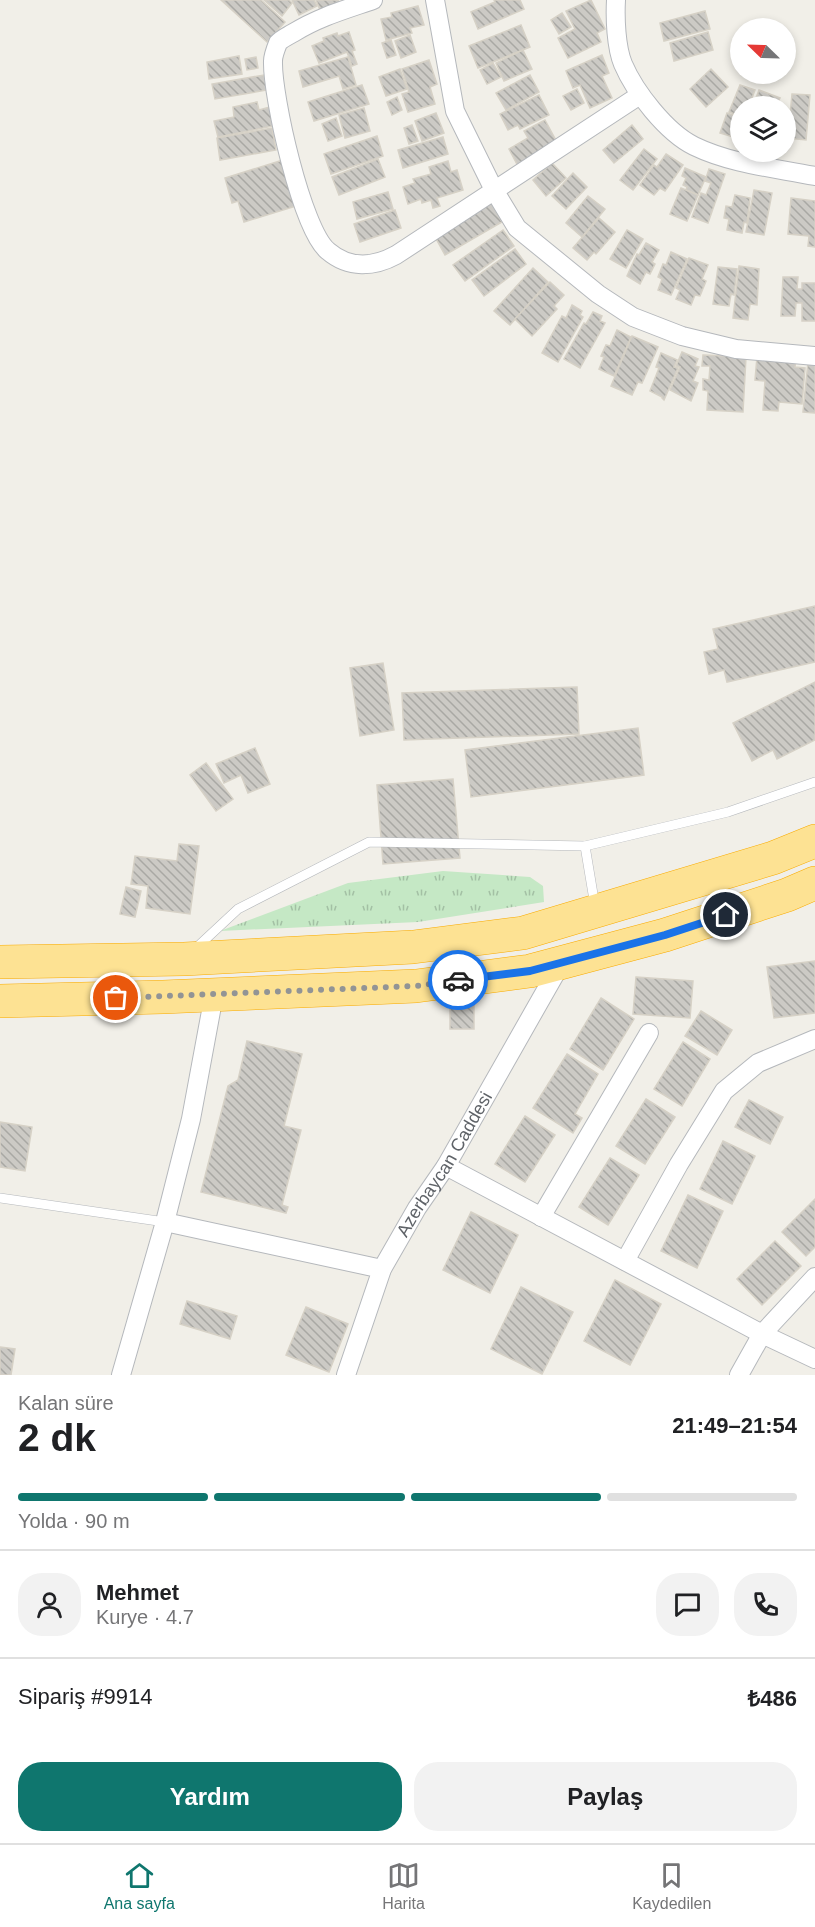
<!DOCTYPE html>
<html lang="tr">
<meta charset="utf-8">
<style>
body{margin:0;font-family:Helvetica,sans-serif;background:#f2f2f2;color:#202124;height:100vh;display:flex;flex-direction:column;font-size:22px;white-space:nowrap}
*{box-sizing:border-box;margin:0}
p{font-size:20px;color:#757577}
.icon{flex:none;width:33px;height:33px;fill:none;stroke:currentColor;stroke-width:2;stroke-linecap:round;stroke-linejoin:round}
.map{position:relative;height:1375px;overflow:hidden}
.sheet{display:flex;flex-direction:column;background:#fff;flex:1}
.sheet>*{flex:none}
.needle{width:39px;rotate:293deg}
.buttons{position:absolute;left:730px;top:18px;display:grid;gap:12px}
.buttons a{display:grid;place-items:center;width:66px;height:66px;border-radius:50%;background:#fff;box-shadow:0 3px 9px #0003;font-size:30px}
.pin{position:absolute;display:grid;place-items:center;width:51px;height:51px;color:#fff;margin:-26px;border:3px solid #fff;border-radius:50%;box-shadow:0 2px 6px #0007}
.courier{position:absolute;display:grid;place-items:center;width:60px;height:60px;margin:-30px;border:4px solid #1a73e8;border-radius:50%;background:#fff;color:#222;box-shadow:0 2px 8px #0007}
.head em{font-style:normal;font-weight:700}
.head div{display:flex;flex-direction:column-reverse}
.head{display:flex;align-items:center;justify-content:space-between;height:102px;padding:0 18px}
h1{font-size:39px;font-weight:700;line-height:45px}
.bar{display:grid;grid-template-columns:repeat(4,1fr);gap:9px 6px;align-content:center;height:72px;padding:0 18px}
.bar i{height:8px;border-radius:4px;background:#e0e0e0}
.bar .current{background:#0f766e}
.bar p{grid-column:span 4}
.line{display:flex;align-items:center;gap:15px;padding:0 18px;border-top:2px solid #e0e0e0}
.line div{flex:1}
.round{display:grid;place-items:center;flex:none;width:63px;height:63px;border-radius:24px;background:#f2f2f2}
.action{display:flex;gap:12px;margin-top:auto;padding:12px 18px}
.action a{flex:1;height:69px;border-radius:24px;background:#0f766e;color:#fff;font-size:24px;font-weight:700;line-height:69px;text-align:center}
.action a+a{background:#f2f2f2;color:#202124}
.tabs{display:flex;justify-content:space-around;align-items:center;height:84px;border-top:2px solid #e0e0e0;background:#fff;font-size:16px;color:#757577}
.tabs a{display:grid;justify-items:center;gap:3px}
.tabs .current{color:#0f766e}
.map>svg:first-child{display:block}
</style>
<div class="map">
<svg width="815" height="1375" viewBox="0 0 815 1375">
<defs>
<pattern id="grass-tufts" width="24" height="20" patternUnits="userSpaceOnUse" patternTransform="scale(1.5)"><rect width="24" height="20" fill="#c5e8c5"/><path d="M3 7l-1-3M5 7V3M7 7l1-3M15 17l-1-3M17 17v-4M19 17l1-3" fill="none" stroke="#a3c0a4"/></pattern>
<pattern id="building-back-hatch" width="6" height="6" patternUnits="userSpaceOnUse" patternTransform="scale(1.5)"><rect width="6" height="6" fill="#cccac5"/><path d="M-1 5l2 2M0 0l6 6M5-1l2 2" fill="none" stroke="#a9a8a4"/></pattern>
</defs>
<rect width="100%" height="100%" fill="#f1efe8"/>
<polygon fill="url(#grass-tufts)" points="443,871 530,877 543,886 544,902 418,922 220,931 348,883"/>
<g fill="url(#building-back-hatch)" stroke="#d6d1c6" stroke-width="1.5">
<polygon points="221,0 261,0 285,22 267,42"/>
<polygon points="264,0 289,0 292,3 282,16"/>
<polygon points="292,0 314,0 317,6 299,15"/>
<polygon points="316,0 338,0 339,2 320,10"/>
<polygon points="494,0 520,0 524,9 478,29 471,12 495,2"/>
<polygon points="591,0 605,29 597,33 601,42 568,58 558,38 575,29 566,11"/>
<polygon points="418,6 424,25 410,28 412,33 386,40 381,19 392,17 391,13"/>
<polygon points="705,11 710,29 664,41 660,23"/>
<polygon points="562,13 571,27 559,34 551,20"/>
<polygon points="521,25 530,47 478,68 469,46"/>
<polygon points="349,32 355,50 352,51 357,64 352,66 347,52 319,63 312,46 324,41 323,38 337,33 338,36"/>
<polygon points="708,32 713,50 674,61 670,43"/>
<polygon points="410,35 416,52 401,58 395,41"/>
<polygon points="391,40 396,55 387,58 382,43"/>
<polygon points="523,50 532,69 504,81 496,63"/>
<polygon points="602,55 609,73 602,76 612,98 590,108 580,85 573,88 566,71"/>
<polygon points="239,56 242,74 209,79 207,62"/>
<polygon points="256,57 258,68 247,70 245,59"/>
<polygon points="348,57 356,85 343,89 339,76 303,87 299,71"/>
<polygon points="429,60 437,84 430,87 435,104 408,112 402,94 409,92 402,69"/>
<polygon points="493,63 501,77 487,84 480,70"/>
<polygon points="400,69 407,89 386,96 379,77"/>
<polygon points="711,69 728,87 706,107 690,89"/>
<polygon points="264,75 267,90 215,99 212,84"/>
<polygon points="530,75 539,92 506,110 496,93"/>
<polygon points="362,85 369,104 314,121 308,102"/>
<polygon points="740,85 755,90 749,106 741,106 741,116 729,112"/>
<polygon points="577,89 584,103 571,110 563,96"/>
<polygon points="759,90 780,98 776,106 753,106"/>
<polygon points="792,94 810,95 806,140 788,138"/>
<polygon points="539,95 549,115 520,129 518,125 508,130 500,114"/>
<polygon points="397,97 402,110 392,115 387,102"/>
<polygon points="257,102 259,110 270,107 273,126 218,137 214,121 234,117 233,107"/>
<polygon points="364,108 370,131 345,138 339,115"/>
<polygon points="436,113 444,133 422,141 415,121"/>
<polygon points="727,113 741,118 737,138 720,133"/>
<polygon points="336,118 342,136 328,141 322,124"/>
<polygon points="545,120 559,146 519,168 509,149 528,138 524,131"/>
<polygon points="412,125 418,141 409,144 404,128"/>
<polygon points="632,125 643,139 614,163 603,150"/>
<polygon points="272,128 276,150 220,160 217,138"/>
<polygon points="377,136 383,156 331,174 324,154"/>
<polygon points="443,137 448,154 403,168 398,150"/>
<polygon points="644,149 657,159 633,190 620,180"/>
<polygon points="666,154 683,165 665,191 660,188 654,195 640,185 654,165 657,167"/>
<polygon points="378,159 385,177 339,195 332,177"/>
<polygon points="283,160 296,206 244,222 238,201 232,203 225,178"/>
<polygon points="448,161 451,172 457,170 463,190 437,198 440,206 433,208 431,200 422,203 421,199 408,204 403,187 415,183 413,179 431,174 429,167"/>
<polygon points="552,163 566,178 546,196 533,180"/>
<polygon points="685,168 706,177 698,195 686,190 687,187 683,185 686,178 682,176"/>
<polygon points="709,169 725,174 708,223 692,217 701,193 706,195 711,183 705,181"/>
<polygon points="573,173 587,187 566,209 552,196"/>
<polygon points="681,188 698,195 687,221 670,214"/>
<polygon points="754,190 772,193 764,235 746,232"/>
<polygon points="388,192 393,209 357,219 353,202"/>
<polygon points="735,195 750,198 747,223 744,222 742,233 727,230 729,219 724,218 726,206 732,207"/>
<polygon points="588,196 605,209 582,237 566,223"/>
<polygon points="791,198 815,201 815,247 808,246 809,236 788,234"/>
<polygon points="491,202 502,222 445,255 434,235"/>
<polygon points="395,210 401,228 360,242 354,224"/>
<polygon points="599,218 615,232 596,254 594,252 587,260 573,248"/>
<polygon points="503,230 514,246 465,281 453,265"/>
<polygon points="627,230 643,239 626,268 610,259"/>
<polygon points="646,243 659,250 652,262 655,264 650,274 646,272 640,284 627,276 637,254 639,255"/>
<polygon points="515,249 526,264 484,296 472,280"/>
<polygon points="671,252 687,259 671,295 658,290 662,279 658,277 663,264 666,265"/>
<polygon points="689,258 708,265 702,279 706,281 700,296 695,295 691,305 676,299 680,290 676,288"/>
<polygon points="739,266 759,269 757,305 750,304 748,320 733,318"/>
<polygon points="718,267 737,269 734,295 731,294 729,306 713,304"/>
<polygon points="533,268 548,282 510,325 494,311"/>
<polygon points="783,277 798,277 797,289 802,289 802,283 815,283 815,321 802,321 802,303 796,303 795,316 781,316"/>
<polygon points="550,282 564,295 554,306 557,309 532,336 515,319"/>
<polygon points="572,305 582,311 580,315 583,317 558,362 542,353 562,316 566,318"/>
<polygon points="593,312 602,316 600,321 605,323 580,368 564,359 584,323 586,324"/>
<polygon points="617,330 631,337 614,376 599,369 604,357 601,356 606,345 610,346"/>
<polygon points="632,336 658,347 642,383 638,382 632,395 611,386"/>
<polygon points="682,352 698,359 695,366 699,367 693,381 698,383 691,401 670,390 680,367 676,366"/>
<polygon points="661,353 677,360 674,367 678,368 664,400 662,398 662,397 650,391 659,368 656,367"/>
<polygon points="703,355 746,357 743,412 707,410 708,391 703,390 703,379 709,380 710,366 702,366"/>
<polygon points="757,357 796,360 795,367 805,368 802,404 779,402 778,411 763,410 765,381 755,380"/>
<polygon points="808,362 815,363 815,413 803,412"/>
<polygon points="815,606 815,662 727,682 724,670 709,674 704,652 718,649 713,629"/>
<polygon points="383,663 394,730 360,736 350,668"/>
<polygon points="815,682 815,740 777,759 773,750 752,761 733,723"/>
<polygon points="577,687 579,734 404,740 402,693"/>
<polygon points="638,728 644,775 471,797 465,750"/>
<polygon points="255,748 270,784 248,793 241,775 224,783 216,764"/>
<polygon points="206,763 233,799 216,811 190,775"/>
<polygon points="453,779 460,858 383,864 377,785"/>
<polygon points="179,844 199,846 190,914 146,908 148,886 131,884 135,856 177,861"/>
<polygon points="126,887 141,891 135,917 120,914"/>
<polygon points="815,961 815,1013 774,1018 767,967"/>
<polygon points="636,977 693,981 690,1018 633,1014"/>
<polygon points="601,998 634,1019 603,1070 570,1049"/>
<rect x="450" y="1002" width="24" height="27"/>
<polygon points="701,1011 732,1030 717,1055 685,1036"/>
<polygon points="247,1041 302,1054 284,1126 301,1130 282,1205 288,1207 286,1213 201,1192 228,1086 238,1080"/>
<polygon points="683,1042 710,1059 682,1106 654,1089"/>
<polygon points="567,1054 598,1074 575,1114 582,1118 573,1133 533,1108"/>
<polygon points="646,1099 675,1117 645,1164 616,1146"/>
<polygon points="749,1100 783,1117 770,1144 735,1127"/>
<polygon points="525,1116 555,1135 525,1182 495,1164"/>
<polygon points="0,1122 32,1127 25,1171 0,1167"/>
<polygon points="723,1141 755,1156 732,1204 700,1189"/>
<polygon points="610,1158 639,1175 608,1225 579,1207"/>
<polygon points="688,1195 723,1211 697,1268 661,1251"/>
<polygon points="815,1199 815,1247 806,1256 782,1232"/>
<polygon points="471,1212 518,1235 490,1293 443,1270"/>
<polygon points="775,1241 801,1266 762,1305 737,1279"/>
<polygon points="615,1280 661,1304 630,1365 584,1341"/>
<polygon points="521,1287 573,1312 542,1374 491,1349"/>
<polygon points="187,1301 237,1316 230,1339 180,1324"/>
<polygon points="306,1307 348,1324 329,1372 286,1355"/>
<polygon points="0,1347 15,1349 11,1375 0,1375"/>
</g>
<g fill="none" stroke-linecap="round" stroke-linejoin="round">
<defs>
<g id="lane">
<polyline points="585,846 595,906"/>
<polyline points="195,949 238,909 369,842 585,846 728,812 815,782"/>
<polyline points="0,1198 165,1222"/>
</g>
<g id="street">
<path d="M 373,0 C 344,10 319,17 293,33 C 288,36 281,39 278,43 C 276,48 273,56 273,61 C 272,96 302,230 328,251 C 349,269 374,267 396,255 L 640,95"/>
<polyline points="435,0 455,111 494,190 517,228 598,294 633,317 682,336 736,349 815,356"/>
<path d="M 616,0 C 615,18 616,47 623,64 C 635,92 666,132 694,146 C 731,164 775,168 815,176"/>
<polyline points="446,1166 762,1334 815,1359"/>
<polyline points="541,1217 649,1033"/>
<polyline points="165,1222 382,1269"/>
<polyline points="625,1261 679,1164 724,1091 758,1063 815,1039"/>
<polyline points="121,1375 165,1222 191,1119 214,995"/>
<path id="s1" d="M 346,1375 L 382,1269 L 417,1208 L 446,1166 L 562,962"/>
<polyline points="739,1375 762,1334 815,1277"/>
</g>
<g id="highway">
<polyline points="0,962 184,959 413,947 523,933 773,858 815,841"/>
<polyline points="0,1001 163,997 416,986 530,971 665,935 787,895 815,883"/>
</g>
</defs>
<use href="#lane" stroke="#b5b8bc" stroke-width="10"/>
<use href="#street" stroke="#b5b8bc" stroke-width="20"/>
<use href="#highway" stroke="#f9ab00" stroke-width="34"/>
<use href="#lane" stroke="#fff" stroke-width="9"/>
<use href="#street" stroke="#fff" stroke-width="18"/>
<use href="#highway" stroke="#fde293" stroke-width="33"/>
</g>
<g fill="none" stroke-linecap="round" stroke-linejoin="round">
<polyline stroke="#929495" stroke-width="6" stroke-dasharray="0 10.8" points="116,998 416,986 458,980"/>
<polyline stroke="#1a73e8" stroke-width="8" points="458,980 530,971 665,935 726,915"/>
</g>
<g text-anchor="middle" stroke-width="4.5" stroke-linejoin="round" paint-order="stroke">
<g font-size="18" fill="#5f6368" stroke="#fff">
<text dy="6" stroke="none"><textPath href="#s1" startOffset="234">Azerbaycan Caddesi</textPath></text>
</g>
</g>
</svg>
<div class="buttons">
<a><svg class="needle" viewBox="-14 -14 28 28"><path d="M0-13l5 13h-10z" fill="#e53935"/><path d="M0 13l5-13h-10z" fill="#757577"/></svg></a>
<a><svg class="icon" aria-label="layers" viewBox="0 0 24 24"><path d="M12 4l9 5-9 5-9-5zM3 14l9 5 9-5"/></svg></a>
</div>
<div class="pin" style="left:116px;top:998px;background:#ea580c"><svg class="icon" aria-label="bag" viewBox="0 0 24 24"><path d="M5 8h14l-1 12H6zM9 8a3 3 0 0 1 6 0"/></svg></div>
<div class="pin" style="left:726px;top:915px;background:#1f2937"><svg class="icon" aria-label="home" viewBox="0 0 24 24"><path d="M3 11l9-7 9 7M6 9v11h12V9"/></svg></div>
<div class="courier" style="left:458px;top:980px"><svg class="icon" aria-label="car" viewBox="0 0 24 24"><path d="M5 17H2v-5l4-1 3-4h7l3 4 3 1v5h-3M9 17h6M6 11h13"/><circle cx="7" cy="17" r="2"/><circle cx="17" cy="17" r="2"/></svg></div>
</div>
<section class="sheet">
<div class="head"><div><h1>2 dk</h1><p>Kalan süre</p></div><em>21:49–21:54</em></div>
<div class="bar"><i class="current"></i><i class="current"></i><i class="current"></i><i></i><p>Yolda · 90 m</p></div>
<div class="line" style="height:108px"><a class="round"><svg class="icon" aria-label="person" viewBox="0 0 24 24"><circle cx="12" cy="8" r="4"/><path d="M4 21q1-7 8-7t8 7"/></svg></a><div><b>Mehmet</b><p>Kurye · 4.7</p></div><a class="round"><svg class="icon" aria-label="chat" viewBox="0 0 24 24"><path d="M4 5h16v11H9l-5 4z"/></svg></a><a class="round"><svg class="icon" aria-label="phone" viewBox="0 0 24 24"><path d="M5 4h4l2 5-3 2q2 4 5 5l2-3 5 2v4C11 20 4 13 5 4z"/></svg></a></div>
<div class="line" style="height:78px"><div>Sipariş #9914</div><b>₺486</b></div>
<div class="action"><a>Yardım</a><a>Paylaş</a></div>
</section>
<nav class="tabs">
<a class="current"><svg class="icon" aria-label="home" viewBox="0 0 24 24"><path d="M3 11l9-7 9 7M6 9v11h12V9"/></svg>Ana sayfa</a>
<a><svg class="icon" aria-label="map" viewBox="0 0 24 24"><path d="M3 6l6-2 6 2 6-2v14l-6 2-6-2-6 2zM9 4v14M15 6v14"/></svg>Harita</a>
<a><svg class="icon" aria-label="saved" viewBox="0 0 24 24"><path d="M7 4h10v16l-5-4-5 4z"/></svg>Kaydedilen</a>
</nav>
